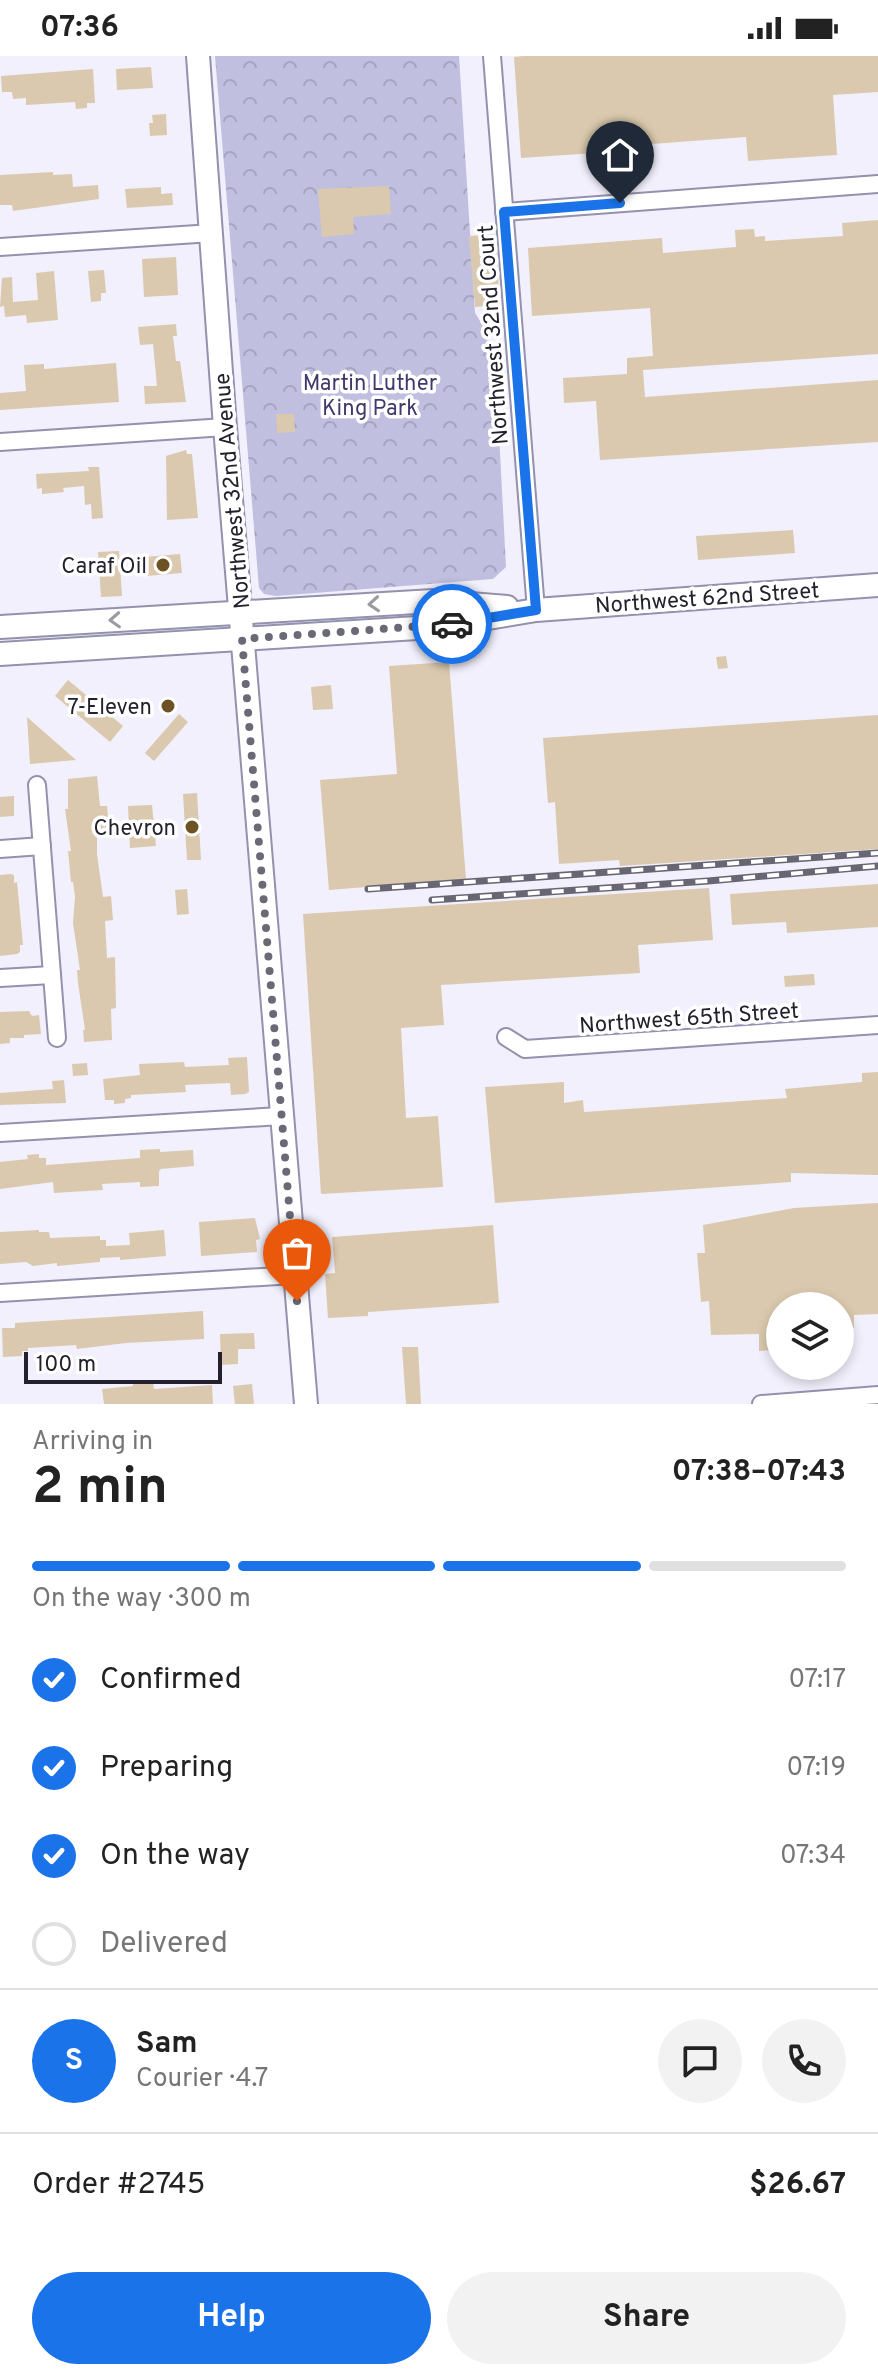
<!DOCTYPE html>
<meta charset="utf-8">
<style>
body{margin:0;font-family:Overpass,sans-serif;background:#f2f2f2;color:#222;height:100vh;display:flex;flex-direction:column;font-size:30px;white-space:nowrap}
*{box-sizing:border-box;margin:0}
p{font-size:26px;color:#767676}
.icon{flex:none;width:44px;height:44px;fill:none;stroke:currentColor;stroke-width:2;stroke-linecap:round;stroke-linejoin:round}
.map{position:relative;height:1348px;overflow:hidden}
.drawer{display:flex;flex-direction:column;background:#fff;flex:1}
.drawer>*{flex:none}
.buttons{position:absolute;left:766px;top:1236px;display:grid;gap:16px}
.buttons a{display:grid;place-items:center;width:88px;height:88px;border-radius:50%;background:#fff;box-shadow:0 4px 12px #0003;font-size:40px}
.scale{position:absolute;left:24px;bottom:20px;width:198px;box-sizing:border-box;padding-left:8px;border:4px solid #22212c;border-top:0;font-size:22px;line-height:28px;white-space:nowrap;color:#22212c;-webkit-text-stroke:6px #fff;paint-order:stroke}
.pin{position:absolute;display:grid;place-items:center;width:68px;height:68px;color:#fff;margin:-82px -34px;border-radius:50% 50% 50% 0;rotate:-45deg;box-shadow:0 0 8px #0007}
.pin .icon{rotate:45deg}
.courier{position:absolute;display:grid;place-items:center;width:80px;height:80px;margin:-40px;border:6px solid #1a73e8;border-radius:50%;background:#fff;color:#222;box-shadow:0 2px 10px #0007}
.headline em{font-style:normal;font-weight:700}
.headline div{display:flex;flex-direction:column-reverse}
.headline{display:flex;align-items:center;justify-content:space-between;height:136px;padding:0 32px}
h1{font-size:52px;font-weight:700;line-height:60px}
.bar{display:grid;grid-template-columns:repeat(4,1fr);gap:12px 8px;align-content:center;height:96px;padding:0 32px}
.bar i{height:10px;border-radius:6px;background:#e0e0e0}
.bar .selected{background:#1a73e8}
.bar p{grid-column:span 4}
.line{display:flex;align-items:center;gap:20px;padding:0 32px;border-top:2px solid #e0e0e0}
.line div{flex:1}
.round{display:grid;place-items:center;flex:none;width:84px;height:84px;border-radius:42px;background:#f2f2f2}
ol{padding:0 32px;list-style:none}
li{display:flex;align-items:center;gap:24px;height:88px}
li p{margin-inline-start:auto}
li .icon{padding:8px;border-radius:50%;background:#1a73e8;color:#fff;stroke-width:4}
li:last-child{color:#767676}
li i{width:44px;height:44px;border:4px solid #e0e0e0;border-radius:50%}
.action{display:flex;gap:16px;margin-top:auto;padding:16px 32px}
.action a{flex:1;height:92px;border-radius:48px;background:#1a73e8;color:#fff;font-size:32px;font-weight:700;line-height:92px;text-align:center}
.action a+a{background:#f2f2f2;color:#222}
.status{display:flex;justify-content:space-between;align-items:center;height:56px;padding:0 40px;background:#fff;direction:ltr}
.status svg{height:22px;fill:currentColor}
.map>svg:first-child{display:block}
</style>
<div class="status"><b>07:36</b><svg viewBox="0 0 49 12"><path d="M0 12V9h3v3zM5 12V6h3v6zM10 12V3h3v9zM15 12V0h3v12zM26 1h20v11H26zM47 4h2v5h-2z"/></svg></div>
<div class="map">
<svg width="878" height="1348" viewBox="0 0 878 1348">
<defs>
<pattern id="forest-crowns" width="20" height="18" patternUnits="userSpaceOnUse" patternTransform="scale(2)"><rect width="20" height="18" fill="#c1bfdf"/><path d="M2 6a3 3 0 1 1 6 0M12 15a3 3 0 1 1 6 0" fill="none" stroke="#a6a4c0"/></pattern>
</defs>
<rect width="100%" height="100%" fill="#f1f0fc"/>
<polygon fill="url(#forest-crowns)" points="215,0 459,0 475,257 487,276 495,302 506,511 493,523 276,540 264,538 259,532"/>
<g fill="#dac9ae">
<polygon points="523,0 878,0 878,36 833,39 837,99 748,105 746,81 625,90 625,95 521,102 514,1"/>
<polygon points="151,11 153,32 117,34 116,13"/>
<polygon points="93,13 95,47 87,47 87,52 76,53 75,46 26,49 26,42 13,43 12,36 2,36 1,20"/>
<polygon points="166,58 167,79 150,80 149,67 153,67 152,59"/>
<polygon points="53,116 53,119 72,118 73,131 98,129 99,143 13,155 12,149 0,149 0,119"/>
<polygon points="389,130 391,158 353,161 354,178 322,181 318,133"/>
<polygon points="161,131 161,138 172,137 173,149 127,152 125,133"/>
<polygon points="878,164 878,298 643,314 645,341 878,324 878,386 600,404 596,345 564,347 563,322 627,318 627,302 653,300 650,252 532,260 528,192 662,182 663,197 736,191 735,174 754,173 755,181 765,180 765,185 843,180 842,167"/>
<polygon points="495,178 500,249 475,251 469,180"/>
<polygon points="176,201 178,239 144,241 142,203"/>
<polygon points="104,214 106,237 101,237 101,245 91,246 88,215"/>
<polygon points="54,215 58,264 27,267 26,259 5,261 4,250 0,251 2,222 12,221 13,246 38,244 36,217"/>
<polygon points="176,268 177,280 173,280 176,305 180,305 186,346 145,348 144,330 157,330 153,288 140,289 138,271"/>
<polygon points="116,307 119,346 0,354 0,337 26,335 24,309 44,308 44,313"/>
<polygon points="276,358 294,358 295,376 277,377"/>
<polygon points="186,394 187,398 192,398 198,462 167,464 166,400"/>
<polygon points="88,411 99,411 103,462 92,463 91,448 85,449 84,430 63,432 64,436 42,438 42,432 37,433 36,418 89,415"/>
<polygon points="793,474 795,497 698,504 696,480"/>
<polygon points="119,495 122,540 101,541 98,496"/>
<polygon points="180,498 182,517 146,520 145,501"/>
<polygon points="726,600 728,612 718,613 716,601"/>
<polygon points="449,606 466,823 329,834 320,724 397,718 389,610"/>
<polygon points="68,624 123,670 110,686 55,640"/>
<polygon points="331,629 333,653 313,654 311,631"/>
<polygon points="179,658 188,666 154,705 145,697"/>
<polygon points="878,659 878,793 620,810 619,804 559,808 555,746 548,747 543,682"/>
<polygon points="27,661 76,704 30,708"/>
<polygon points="97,720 100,750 107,750 109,772 97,773 97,798 103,841 111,840 113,864 105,865 107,902 115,901 116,952 111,953 112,984 84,986 83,974 85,974 78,927 77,914 80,914 73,867 75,841 73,826 71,826 68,795 71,795 65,753 68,753 68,723"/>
<polygon points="197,737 201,804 187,804 183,738"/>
<polygon points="14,740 14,760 0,761 0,741"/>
<polygon points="152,749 156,790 130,792 128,750"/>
<polygon points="11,818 14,819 14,827 17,826 23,889 20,889 20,896 17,898 0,900 0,819"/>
<polygon points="878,828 878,871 787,877 786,866 732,869 730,838"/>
<polygon points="709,832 713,884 638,889 640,917 441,929 444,969 401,972 406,1062 438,1060 443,1131 321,1138 303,858"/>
<polygon points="187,833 189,858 177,859 175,834"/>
<polygon points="814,918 815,929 785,931 784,920"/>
<polygon points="29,955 32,960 39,959 41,978 24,979 24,982 10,982 10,987 0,988 0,956"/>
<polygon points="247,1001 249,1036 245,1038 231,1039 230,1027 185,1029 186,1036 131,1039 131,1042 125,1043 125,1047 114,1048 114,1044 105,1044 103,1023 140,1019 139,1008 184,1006 185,1011 229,1009 228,1002"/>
<polygon points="87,1007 88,1019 73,1020 72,1008"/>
<polygon points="878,1016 878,1119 791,1117 791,1126 495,1147 485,1031 564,1026 564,1047 583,1044 584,1056 787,1042 785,1033 862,1026 862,1017"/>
<polygon points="64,1024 66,1047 0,1049 0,1037 53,1033 52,1025"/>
<polygon points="160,1093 160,1096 193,1094 194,1110 161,1113 159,1115 159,1130 140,1131 140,1126 102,1128 103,1134 54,1137 53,1126 0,1133 0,1106 28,1103 27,1099 39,1098 39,1102 46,1102 46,1109 140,1102 140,1094"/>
<polygon points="878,1147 878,1258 854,1259 854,1272 840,1273 840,1250 780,1250 780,1294 759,1295 759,1278 711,1279 709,1245 701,1246 697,1197 705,1197 703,1169 794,1152"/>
<polygon points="255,1162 260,1183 256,1184 257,1196 201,1200 199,1166"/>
<polygon points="493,1169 499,1247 368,1256 368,1260 328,1262 325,1218 335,1217 332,1181"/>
<polygon points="39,1174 39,1176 49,1176 50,1182 100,1180 100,1184 106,1184 106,1190 130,1189 129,1177 164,1174 166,1200 120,1204 120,1201 100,1202 100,1206 57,1210 57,1207 33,1210 26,1206 0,1208 0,1176"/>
<polygon points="203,1255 204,1283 126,1287 77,1293 76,1289 28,1292 28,1295 22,1295 22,1300 3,1301 2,1272 15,1272 15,1267"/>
<polygon points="254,1277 255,1293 238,1293 238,1308 221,1309 220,1278"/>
<polygon points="402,1291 418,1291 421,1348 406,1348"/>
<polygon points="153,1324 154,1333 212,1329 213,1348 104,1348 102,1333 133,1330 133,1325"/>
<polygon points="252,1328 254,1348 235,1348 233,1330"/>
</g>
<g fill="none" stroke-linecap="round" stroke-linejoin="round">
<defs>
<g id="minor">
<polyline points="492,0 536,554"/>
<polyline points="504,156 878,128"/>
<polyline points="0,191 212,177"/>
<polyline points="0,386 225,371"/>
<polyline points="37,729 57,982"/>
<polyline points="0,793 42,790"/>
<polyline points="0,922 52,919"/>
<polyline points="506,981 525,993 878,969"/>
<polyline points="0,1077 281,1060"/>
<polyline points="0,1237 294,1219"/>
<polyline points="761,1348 878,1339"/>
</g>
<g id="secondary">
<polyline points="198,0 225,371 306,1348"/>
<polyline points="0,571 433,545 507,551"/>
<polyline points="0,598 433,571 536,554 878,529"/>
</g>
</defs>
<use href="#minor" stroke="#9391ad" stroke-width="20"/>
<use href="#secondary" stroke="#9391ad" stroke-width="26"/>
<use href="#minor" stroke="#fff" stroke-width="16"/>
<use href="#secondary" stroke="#fff" stroke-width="22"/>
<defs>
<g id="rail">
<polyline points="368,833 878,797"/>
<polyline points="432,844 708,825 878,810"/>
</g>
</defs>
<use href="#rail" stroke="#676672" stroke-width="7"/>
<use href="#rail" stroke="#fff" stroke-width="4" stroke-dasharray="12" stroke-linecap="butt"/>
</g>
<defs><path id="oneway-chevron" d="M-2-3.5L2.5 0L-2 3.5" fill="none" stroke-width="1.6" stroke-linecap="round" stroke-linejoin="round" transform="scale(2)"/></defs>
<g stroke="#9c9ba0">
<use href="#oneway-chevron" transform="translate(374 548) rotate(176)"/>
<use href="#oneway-chevron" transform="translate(115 564) rotate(177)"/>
</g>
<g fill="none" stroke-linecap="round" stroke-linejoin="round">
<polyline stroke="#6a6975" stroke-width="8" stroke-dasharray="0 14.4" points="297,1245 242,583 452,568"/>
<polyline stroke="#1a73e8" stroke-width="10" points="452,568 536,554 504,156 620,147"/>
</g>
<g fill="#6d5224" stroke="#fff" stroke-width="3">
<circle cx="163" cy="509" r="8"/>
<circle cx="168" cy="650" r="8"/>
<circle cx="192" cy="771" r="8"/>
</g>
<g text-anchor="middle" stroke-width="7" stroke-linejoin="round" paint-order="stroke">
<g font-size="22" fill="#22212c" stroke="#fff">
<text transform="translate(492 279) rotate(-94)" y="8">Northwest 32nd Court</text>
<text transform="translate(231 435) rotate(-95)" y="8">Northwest 32nd Avenue</text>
<text transform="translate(707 541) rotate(-4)" y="8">Northwest 62nd Street</text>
<text transform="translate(689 961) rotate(-4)" y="8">Northwest 65th Street</text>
</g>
<g font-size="22" fill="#41396d" stroke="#fff">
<text x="370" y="334">Martin Luther<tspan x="370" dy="25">King Park</tspan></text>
</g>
<g font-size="22" fill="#22212c" stroke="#fff" text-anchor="end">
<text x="147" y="517">Caraf Oil</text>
<text x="152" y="658">7-Eleven</text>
<text x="176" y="779">Chevron</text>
</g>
</g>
</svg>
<div class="buttons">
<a><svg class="icon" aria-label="layers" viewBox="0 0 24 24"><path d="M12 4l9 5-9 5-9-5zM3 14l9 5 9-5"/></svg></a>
</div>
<div class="scale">100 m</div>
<div class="pin" style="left:297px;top:1245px;background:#ea580c"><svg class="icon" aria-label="bag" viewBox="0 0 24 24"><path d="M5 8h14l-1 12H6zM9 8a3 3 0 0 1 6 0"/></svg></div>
<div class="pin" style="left:620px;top:147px;background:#1f2937"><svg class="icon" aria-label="home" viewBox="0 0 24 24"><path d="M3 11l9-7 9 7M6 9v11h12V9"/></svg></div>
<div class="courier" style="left:452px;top:568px"><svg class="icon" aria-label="car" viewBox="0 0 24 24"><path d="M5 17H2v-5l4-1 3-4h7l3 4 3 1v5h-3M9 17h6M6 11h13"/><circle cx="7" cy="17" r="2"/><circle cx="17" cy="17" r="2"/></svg></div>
</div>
<section class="drawer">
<div class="headline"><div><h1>2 min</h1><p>Arriving in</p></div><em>07:38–07:43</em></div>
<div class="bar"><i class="selected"></i><i class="selected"></i><i class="selected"></i><i></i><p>On the way · 300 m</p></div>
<ol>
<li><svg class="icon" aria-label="check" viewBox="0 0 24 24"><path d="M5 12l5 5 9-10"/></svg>Confirmed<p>07:17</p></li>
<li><svg class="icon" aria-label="check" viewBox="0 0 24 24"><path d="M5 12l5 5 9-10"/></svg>Preparing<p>07:19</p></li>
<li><svg class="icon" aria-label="check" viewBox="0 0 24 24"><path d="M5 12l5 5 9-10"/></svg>On the way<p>07:34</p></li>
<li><i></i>Delivered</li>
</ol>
<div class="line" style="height:144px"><b class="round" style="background:#1a73e8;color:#fff">S</b><div><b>Sam</b><p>Courier · 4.7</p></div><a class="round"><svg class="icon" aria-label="chat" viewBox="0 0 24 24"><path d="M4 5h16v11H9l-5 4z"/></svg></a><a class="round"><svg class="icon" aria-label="phone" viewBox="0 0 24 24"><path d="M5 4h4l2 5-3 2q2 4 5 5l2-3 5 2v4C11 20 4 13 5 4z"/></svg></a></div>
<div class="line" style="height:104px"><div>Order #2745</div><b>$26.67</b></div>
<div class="action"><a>Help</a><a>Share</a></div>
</section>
